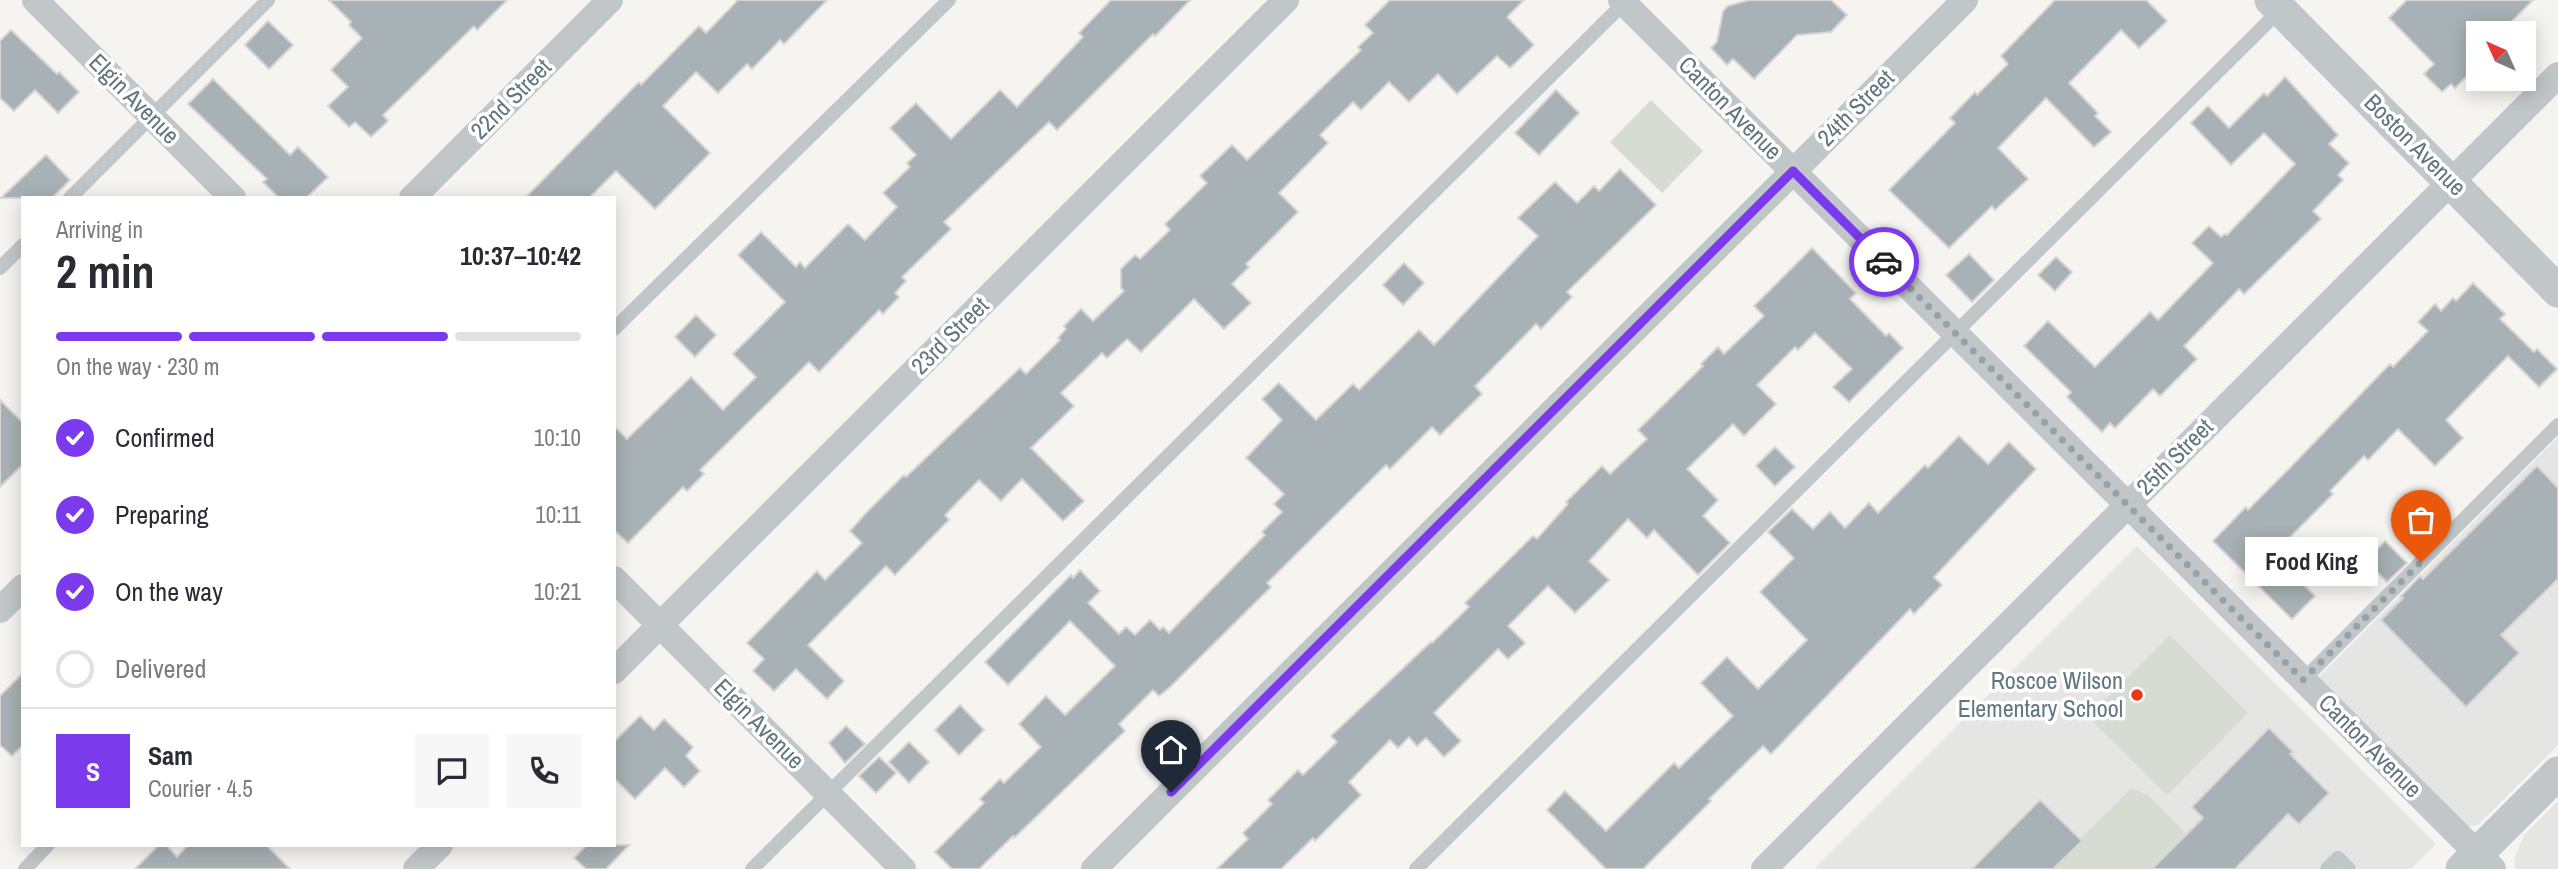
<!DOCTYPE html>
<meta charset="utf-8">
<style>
body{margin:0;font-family:"Archivo Narrow",sans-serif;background:#f7f7f7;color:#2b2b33;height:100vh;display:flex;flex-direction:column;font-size:26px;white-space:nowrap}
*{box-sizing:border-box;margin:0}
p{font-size:23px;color:#7c7c81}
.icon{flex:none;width:38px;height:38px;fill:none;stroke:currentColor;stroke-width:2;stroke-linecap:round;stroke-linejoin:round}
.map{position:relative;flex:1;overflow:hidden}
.side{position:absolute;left:21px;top:196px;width:595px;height:651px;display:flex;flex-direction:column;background:#fff;border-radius:0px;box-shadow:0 4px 18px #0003}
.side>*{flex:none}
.needle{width:46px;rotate:315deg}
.tools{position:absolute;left:2466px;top:21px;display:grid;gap:14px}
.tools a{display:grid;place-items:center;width:70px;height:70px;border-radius:0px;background:#fff;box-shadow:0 4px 18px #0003;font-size:35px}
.pin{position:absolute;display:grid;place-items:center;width:60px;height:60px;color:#fff;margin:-72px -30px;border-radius:50% 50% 50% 0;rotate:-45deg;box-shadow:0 0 7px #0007}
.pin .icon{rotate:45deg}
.courier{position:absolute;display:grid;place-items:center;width:70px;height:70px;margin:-35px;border:5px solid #7c3aed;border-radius:50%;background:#fff;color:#222;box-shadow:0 2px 9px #0007}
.bubble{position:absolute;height:49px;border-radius:0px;background:#fff;box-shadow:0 4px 18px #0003;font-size:23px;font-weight:800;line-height:49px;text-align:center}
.overview em{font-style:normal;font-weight:800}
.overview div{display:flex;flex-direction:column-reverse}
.overview{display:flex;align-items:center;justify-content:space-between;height:119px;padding:0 35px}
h1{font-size:46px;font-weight:800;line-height:52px}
.bar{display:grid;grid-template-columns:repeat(4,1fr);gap:10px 7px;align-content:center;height:84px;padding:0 35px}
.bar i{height:9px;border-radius:5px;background:#e1e1e2}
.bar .current{background:#7c3aed}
.bar p{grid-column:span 4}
.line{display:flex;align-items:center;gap:18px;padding:0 35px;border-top:2px solid #e1e1e2}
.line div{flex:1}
.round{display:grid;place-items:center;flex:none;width:74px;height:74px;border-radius:0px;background:#f7f7f7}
ol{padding:0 35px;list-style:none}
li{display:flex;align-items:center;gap:21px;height:77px}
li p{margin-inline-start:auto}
li .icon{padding:7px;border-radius:50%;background:#7c3aed;color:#fff;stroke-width:4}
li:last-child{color:#7c7c81}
li i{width:38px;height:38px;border:4px solid #e1e1e2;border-radius:50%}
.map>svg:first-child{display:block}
</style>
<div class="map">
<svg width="2558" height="869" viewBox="0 0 2558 869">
<rect width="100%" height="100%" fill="#f5f4f0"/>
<g fill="#e5e6e4">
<polygon points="2558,437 2558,745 2478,825 2465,827 2315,681"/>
<polygon points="2137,546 2436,844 2411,869 1814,869"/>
<polygon points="2558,801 2558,869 2515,869 2515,856 2525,834"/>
</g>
<g fill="#d6dcd1">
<polygon points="1651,100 1703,151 1662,193 1610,142"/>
<polygon points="2170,635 2248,713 2167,795 2088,717"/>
<polygon points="2132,788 2149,796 2186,834 2152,869 2053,869 2082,842 2080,839"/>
</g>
<g fill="#a8b1b5" stroke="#d6d5d3" stroke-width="2">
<polygon points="329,0 507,0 477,30 474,26 383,115 388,121 371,137 355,122 349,127 328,106 348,87 331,70 362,38 349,25 351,22"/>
<polygon points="738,0 827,0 784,44 780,40 752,69 747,64 718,93 696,72 663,106 710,153 655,209 616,171 589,198 525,198 639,82 641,85 699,26 706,33"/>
<polygon points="1111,0 1190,0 1155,36 1153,34 1057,130 1049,122 944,222 951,229 902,277 906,281 895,293 899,297 883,314 879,310 819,372 809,362 700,470 704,474 687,491 683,487 628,543 614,530 614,426 627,439 691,377 723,410 756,377 733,354 785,302 738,255 761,232 796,267 800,262 805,268 848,224 865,240 897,207 883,193 910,167 907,163 916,155 890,128 916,103 951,139 1000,90 1017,107 1083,37 1079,33"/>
<polygon points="1390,0 1524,0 1507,17 1534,45 1510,68 1497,56 1457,94 1438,74 1409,102 1389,82 1361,110 1353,102 1320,135 1328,143 1279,193 1298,212 1246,264 1249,267 1232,284 1251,303 1224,329 1194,299 1141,352 1127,339 1107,358 1102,353 1061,393 1074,406 1031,448 1084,501 1063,521 1022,479 1001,501 979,480 945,515 949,520 895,575 886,566 808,645 844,681 827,699 796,669 774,691 753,671 764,659 747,643 817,571 825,580 862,543 850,531 869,510 904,475 906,477 1020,368 1026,374 1060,340 1058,338 1066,329 1064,326 1081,309 1093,321 1124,291 1121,288 1121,269 1135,255 1140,259 1170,230 1165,224 1207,183 1200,176 1232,145 1247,160 1361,50 1358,47 1373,33 1365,25"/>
<polygon points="1749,0 1831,0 1847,15 1831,32 1797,35 1754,79 1733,59 1727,65 1711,48 1717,42 1723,11 1728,6"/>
<polygon points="2055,0 2146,0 2167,21 2139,48 2121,30 2069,83 2098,113 2095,116 2111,132 2094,147 2046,98 1998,148 2028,179 1995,210 1992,206 1949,248 1889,190 1955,123 1950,118 1975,92 1977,95 2008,64 2001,56"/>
<polygon points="2407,0 2533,0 2500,33 2478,33 2478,65 2455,88 2451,84 2442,92 2424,74 2434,64 2389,18"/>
<polygon points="268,21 293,45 269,69 245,45"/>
<polygon points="11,30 57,74 59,72 79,92 58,113 35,90 14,111 0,98 0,41"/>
<polygon points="2285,77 2338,135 2329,144 2349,163 2338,175 2343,180 2313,211 2321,219 2244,294 2239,289 2184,346 2197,359 2160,396 2153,389 2115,428 2110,423 2102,432 2067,397 2071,392 2024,346 2048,321 2095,367 2150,312 2158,320 2213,263 2192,243 2209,226 2221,237 2225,234 2227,235 2295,164 2264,133 2231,165 2191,123 2208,106 2229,128 2264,93 2267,96"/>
<polygon points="213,79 290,155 298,147 328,177 306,198 279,198 263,182 267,179 188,104"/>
<polygon points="1556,90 1579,113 1539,155 1515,133"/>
<polygon points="46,155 70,180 52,198 1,198"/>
<polygon points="1620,169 1656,205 1567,292 1572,297 1541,329 1536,324 1475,386 1482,394 1440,435 1432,427 1390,469 1386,465 1267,583 1271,587 1170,687 1159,696 1153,690 1119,724 1125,731 1014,838 1013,836 979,869 952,869 935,852 984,803 980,799 1000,779 1004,783 1041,747 1019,724 1046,696 1065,715 1115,666 1070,621 1008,685 985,662 1071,575 1073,578 1080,570 1100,591 1088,603 1119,634 1126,627 1135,635 1150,620 1160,630 1163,627 1169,633 1265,535 1262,532 1282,512 1274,504 1284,494 1246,458 1282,420 1262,399 1279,383 1316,420 1353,384 1359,390 1419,330 1434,345 1538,236 1518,218 1555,182 1577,203 1594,186 1599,191"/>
<polygon points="1812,248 1856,293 1850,299 1886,336 1889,333 1903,348 1849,402 1833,387 1852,369 1815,333 1798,350 1795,347 1757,385 1776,404 1744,436 1733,424 1687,469 1718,500 1703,516 1730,543 1698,575 1654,530 1647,538 1628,519 1589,561 1609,580 1575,613 1548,586 1508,626 1525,643 1508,659 1498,649 1434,713 1461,741 1444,757 1426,738 1417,746 1409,737 1398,748 1390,740 1349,782 1361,795 1315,841 1313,838 1281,869 1217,869 1248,839 1243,833 1272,804 1268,800 1298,770 1303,775 1337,742 1331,736 1431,642 1432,643 1469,607 1465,603 1533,536 1537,539 1568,504 1566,502 1602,466 1610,474 1647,439 1638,430 1703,366 1701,364 1718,347 1724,354 1764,316 1754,306"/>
<polygon points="1969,254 1994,280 1972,302 1946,275"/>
<polygon points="2056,257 2072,272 2055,291 2038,275"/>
<polygon points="1404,263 1424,283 1403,305 1383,285"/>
<polygon points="2473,283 2505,314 2500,319 2534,352 2537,349 2557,369 2539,387 2508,356 2446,420 2463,438 2435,466 2398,429 2368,460 2364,456 2330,491 2333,494 2273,554 2315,596 2292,619 2213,541 2246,507 2248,510 2286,472 2390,364 2393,367 2428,331 2418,322 2435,304 2441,311 2453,298 2456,301"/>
<polygon points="696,315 716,335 695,357 675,337"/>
<polygon points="0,400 23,423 23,464 0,487"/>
<polygon points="1959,436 1988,464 2009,442 2036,469 1934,577 1942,585 1914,614 1910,609 1771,754 1763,746 1709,799 1711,801 1643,869 1606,869 1547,810 1565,791 1606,831 1674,763 1679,768 1733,716 1701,683 1727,657 1758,689 1807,640 1760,592 1794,558 1768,532 1792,509 1813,529 1830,512 1845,528 1869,503 1878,513 1925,465 1928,468"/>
<polygon points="1775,447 1795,467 1775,486 1756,466"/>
<polygon points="2537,466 2558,488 2558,579 2501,635 2519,653 2466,707 2381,620 2403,598 2401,596 2420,576 2423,579"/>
<polygon points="2385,541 2407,563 2387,582 2366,561"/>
<polygon points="23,673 23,745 12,756 0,745 0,696"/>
<polygon points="960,705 984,730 959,755 935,730"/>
<polygon points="640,716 654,730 664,719 693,747 686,756 700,771 684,787 665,768 635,799 614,778 614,742"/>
<polygon points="846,726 865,744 845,763 829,743"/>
<polygon points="2269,728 2293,752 2290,754 2329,793 2299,824 2288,814 2235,869 2152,869 2203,818 2192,807"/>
<polygon points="909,742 929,762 909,783 889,762"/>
<polygon points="879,757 896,773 876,793 859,776"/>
<polygon points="2040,800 2082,841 2053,869 1972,869"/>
<polygon points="159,845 166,845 177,857 188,845 266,845 290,869 135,869"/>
<polygon points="587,845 629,845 606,869 586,869 574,858"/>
</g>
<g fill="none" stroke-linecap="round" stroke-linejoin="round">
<g stroke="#c1c6c8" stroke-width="14">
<polyline points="70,198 268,0"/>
<polyline points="0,268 23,245"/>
<polyline points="614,329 949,0"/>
<polyline points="2303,680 2558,425"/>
<polyline points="25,869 48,845"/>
<polyline points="752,869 1626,1"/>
<polyline points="1416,869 2281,9"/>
<polyline points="2327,869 2338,858 2349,869"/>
</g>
<g stroke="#c1c6c8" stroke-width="26">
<polyline points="35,0 233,198"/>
<polyline points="1621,0 2493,869"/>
<polyline points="412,198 610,0"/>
<polyline points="614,579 903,869"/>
<polyline points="0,610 23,587"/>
<polyline points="614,671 1286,0"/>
<polyline points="416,869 440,845"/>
<polyline points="1094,869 1965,0"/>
<polyline points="1764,869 2558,75"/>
</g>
<g stroke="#c1c6c8" stroke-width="33">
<polyline points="2271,0 2558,291"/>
<polyline points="2462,869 2558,773"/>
</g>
</g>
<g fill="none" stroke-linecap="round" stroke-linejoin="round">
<polyline stroke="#95a3a8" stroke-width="7" stroke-dasharray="0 12.6" points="1884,262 2303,680 2421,562"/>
<polyline stroke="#7c3aed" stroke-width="9" points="1171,792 1793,171 1884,262"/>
</g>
<circle fill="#e8371d" stroke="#fff" stroke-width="2.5" cx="2137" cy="695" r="7"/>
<g text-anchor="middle" stroke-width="7" stroke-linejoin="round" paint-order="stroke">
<g font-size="24" fill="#627782" stroke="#fff">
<text transform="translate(134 99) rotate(45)" y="8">Elgin Avenue</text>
<text transform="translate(511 99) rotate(-45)" y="8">22nd Street</text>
<text transform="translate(1730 108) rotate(45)" y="8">Canton Avenue</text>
<text transform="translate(1856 108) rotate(-45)" y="8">24th Street</text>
<text transform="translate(2415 145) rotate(45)" y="8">Boston Avenue</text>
<text transform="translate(950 336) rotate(-45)" y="8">23rd Street</text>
<text transform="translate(2175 457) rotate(-45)" y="8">25th Street</text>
<text transform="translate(759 724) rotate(45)" y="8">Elgin Avenue</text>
<text transform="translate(2370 746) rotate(45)" y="8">Canton Avenue</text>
</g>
<g font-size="24" fill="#627782" stroke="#fff" text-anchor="end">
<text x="2123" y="689">Roscoe Wilson<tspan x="2123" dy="28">Elementary School</tspan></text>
</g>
</g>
</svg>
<div class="tools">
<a><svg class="needle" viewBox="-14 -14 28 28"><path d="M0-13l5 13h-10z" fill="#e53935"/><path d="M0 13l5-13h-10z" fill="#7c7c81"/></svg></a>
</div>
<div class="pin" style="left:2421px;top:562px;background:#ea580c"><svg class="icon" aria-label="bag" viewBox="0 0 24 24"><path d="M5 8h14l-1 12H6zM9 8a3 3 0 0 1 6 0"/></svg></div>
<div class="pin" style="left:1171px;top:792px;background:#1f2937"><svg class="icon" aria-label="home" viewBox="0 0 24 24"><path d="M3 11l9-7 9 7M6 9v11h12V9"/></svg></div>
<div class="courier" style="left:1884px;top:262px"><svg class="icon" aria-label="car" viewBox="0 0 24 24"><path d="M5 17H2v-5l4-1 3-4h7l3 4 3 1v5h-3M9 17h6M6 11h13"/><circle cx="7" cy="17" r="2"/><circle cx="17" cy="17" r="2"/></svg></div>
<div class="bubble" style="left:2245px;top:537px;width:133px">Food King</div>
<section class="side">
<div class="overview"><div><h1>2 min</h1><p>Arriving in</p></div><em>10:37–10:42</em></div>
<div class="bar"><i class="current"></i><i class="current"></i><i class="current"></i><i></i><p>On the way · 230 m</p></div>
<ol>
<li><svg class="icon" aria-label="check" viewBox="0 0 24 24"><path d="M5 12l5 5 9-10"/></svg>Confirmed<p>10:10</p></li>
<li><svg class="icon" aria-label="check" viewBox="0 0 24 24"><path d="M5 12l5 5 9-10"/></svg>Preparing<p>10:11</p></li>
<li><svg class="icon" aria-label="check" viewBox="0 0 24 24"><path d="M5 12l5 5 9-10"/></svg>On the way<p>10:21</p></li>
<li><i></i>Delivered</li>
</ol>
<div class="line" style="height:126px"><b class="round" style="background:#7c3aed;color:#fff">S</b><div><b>Sam</b><p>Courier · 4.5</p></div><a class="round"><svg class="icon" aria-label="chat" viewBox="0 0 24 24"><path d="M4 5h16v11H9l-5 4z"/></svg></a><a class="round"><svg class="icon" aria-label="phone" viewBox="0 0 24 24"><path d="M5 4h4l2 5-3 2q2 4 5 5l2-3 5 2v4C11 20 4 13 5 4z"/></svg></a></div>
</section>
</div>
